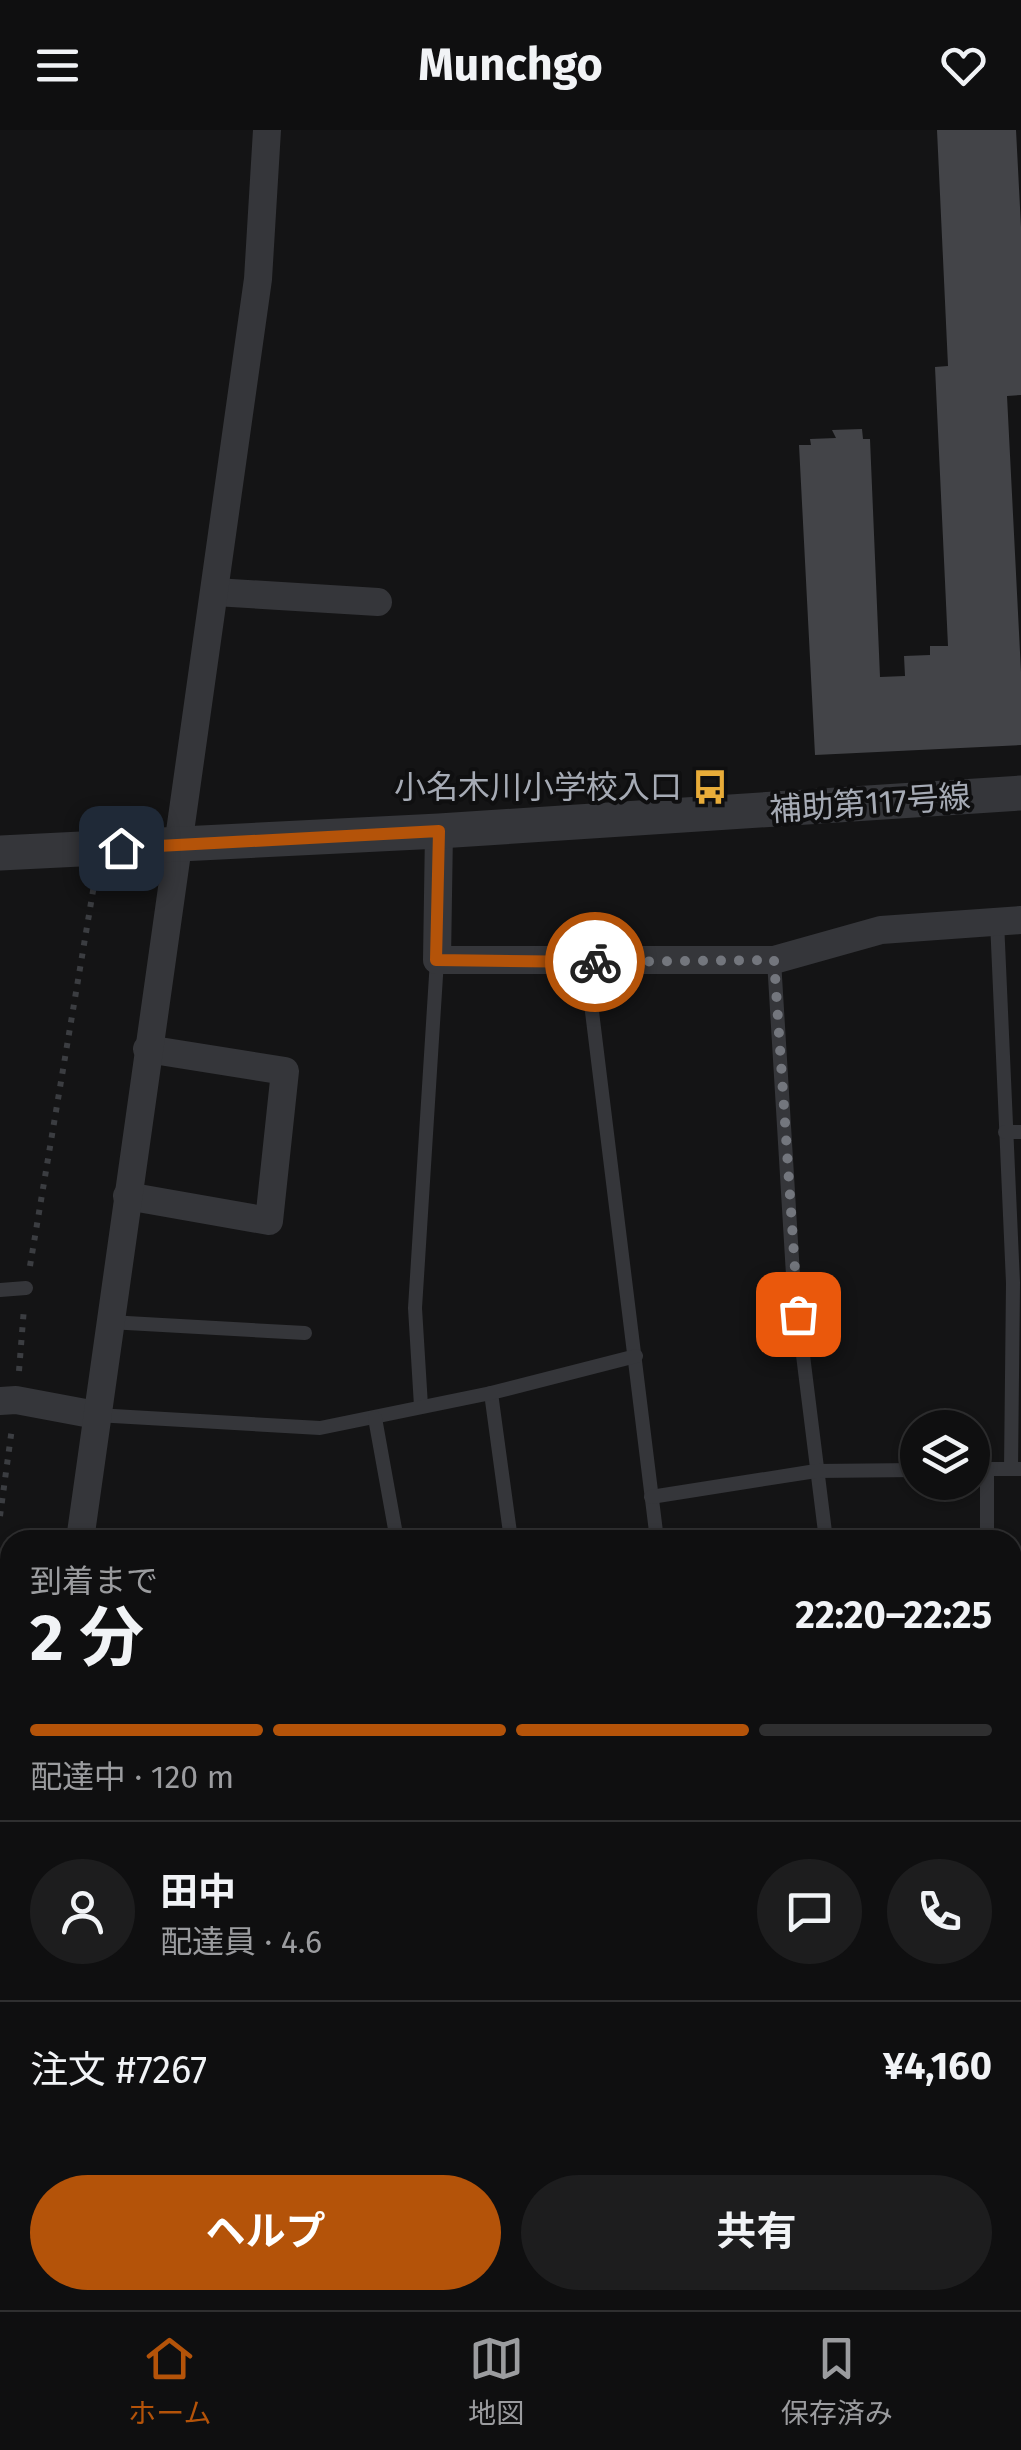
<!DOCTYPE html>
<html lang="ja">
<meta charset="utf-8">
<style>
body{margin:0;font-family:"Fira Sans","Noto Sans JP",sans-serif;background:#1d1d1e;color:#f1f3f6;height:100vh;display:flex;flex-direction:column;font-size:38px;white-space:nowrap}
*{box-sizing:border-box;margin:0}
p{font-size:32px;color:#9b9c9f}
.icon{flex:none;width:55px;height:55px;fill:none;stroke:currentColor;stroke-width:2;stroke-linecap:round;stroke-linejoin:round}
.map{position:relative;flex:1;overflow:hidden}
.panel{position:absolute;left:0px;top:1400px;width:1022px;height:780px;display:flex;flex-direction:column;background:#0f0f10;border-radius:30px 30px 0 0;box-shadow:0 2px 8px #0004,0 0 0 2px #2f2f30}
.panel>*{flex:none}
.controls{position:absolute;left:900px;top:1280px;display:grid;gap:20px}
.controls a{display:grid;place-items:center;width:90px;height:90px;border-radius:50%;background:#0f0f10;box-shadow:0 2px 8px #0004,0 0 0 2px #2f2f30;font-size:50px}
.pin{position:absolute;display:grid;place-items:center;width:85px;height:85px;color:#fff;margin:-42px;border-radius:20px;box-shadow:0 5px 15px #0006}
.courier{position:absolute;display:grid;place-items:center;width:100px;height:100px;margin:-50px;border:8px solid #b45309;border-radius:50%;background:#fff;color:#222;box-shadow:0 2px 12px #0007}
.headline em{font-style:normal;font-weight:700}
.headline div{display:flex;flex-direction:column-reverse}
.headline{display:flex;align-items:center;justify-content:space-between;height:170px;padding:0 30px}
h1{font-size:65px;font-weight:700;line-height:75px}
.bar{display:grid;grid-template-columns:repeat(4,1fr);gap:15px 10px;align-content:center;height:120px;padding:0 30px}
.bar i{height:12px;border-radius:8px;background:#2f2f30}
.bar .active{background:#b45309}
.bar p{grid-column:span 4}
.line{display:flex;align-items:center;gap:25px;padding:0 30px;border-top:2px solid #2f2f30}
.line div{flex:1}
.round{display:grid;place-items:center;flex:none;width:105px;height:105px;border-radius:52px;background:#1d1d1e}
.action{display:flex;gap:20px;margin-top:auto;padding:20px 30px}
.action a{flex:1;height:115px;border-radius:60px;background:#b45309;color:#fff;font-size:40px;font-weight:700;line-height:115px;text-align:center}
.action a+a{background:#1d1d1e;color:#f1f3f6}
header{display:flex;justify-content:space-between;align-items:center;height:130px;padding:0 30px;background:#0f0f10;font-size:45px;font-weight:700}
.tabs{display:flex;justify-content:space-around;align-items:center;height:140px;border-top:2px solid #2f2f30;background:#0f0f10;font-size:28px;color:#9b9c9f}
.tabs a{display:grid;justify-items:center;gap:5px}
.tabs .active{color:#b45309}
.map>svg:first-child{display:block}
</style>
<header><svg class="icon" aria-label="menu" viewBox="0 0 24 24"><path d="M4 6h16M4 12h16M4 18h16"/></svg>Munchgo<svg class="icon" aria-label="heart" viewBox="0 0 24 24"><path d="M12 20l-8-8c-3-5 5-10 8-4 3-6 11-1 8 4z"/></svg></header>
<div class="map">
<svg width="1021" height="2180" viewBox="0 0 1021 2180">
<rect width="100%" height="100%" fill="#141415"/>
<g fill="#434448">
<polygon points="937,0 1016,0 1021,97 1021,265 1007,266 1021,542 1021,615 815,625 799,315 811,315 810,309 836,308 832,300 862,299 863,309 870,309 880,547 905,546 904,526 930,525 930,516 948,516 935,237 948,236"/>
<rect x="1012" y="1816" width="9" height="45"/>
<polygon points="1012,1870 1021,1870 1021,1916 1012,1915"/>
<polygon points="1012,2094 1021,2095 1021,2126 1012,2125"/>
<polygon points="1012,2136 1021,2137 1021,2171 1012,2170"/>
<polygon points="144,2170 184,2170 183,2180 144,2180"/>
<rect x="256" y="2170" width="29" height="10"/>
<polygon points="287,2170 316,2170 316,2180 288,2180"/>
<rect x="349" y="2170" width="32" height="10"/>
<rect x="618" y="2170" width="45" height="10"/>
<polygon points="746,2170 779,2170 779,2178 746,2180"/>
<rect x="846" y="2170" width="35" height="10"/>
</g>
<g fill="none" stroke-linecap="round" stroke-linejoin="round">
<g stroke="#3b3d41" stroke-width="6" stroke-dasharray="5 8" stroke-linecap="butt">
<polyline points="30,1136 95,749"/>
<polyline points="19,1241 24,1178"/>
<polyline points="0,1386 12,1298"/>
<polyline points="711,2170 711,2180"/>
</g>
<g stroke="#35363a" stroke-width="14">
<polyline points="997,791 1013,1153 1011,1339"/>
<polyline points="774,830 793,1145 826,1410"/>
<polyline points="586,833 657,1410"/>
<polyline points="1005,1002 1021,1002"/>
<polyline points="0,1160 26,1158"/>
<polyline points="109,1192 305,1203"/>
<polyline points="491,1263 511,1410"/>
<polyline points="421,1276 415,1178 437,830"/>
<polyline points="96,1285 320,1298 491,1263 636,1226"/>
<polyline points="375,1288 397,1410"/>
<polyline points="972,1339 1021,1339"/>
<polyline points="987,1339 987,1410"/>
<polyline points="651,1367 816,1341 918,1340"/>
<polyline points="1012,1652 1021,1652"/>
<polyline points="551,2170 551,2180"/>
<polyline points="839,2170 839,2180"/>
<polyline points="197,2180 197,2170"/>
<polyline points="950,2180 951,2170"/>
</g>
<g stroke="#35363a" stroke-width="28">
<polyline points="215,462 378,472"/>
<polyline points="439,701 437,830 774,830 881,800 1021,790"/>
<polyline points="127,1066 269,1091 285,941 147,919"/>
<polyline points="0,1271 16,1270 96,1285"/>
<polyline points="80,1410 258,149 267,0"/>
<polyline points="0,1577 10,1579"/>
<polyline points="1012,1940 1021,1940"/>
<polyline points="0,2002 10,1937"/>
</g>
<polyline stroke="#35363a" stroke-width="35" points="0,723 439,701 1021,663"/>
</g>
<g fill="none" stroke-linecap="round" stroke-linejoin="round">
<polyline stroke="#73767d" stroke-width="10" stroke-dasharray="0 18" points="595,832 774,830 798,1184"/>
<polyline stroke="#b45309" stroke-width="12" points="121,718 439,701 436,830 595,832"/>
</g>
<defs>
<symbol id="bus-bare" viewBox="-9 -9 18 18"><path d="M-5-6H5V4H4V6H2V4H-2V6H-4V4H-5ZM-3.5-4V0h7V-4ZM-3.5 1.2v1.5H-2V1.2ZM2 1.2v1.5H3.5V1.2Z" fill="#e8ac39" stroke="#0f0f10" stroke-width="2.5" paint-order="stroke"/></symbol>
</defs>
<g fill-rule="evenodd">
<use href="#bus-bare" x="685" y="632" width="50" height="50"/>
</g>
<g text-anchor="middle" stroke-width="8" stroke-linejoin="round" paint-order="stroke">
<g font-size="32" fill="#a6abb5" stroke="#0f0f10" text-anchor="end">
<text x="682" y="668">小名木川小学校入口</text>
</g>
<g font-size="32" fill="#a6abb5" stroke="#0f0f10">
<text transform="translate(870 673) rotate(-4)" y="11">補助第117号線</text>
</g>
</g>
</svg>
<div class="controls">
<a><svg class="icon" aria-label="layers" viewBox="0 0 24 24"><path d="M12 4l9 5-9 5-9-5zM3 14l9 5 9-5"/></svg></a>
</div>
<div class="pin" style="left:798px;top:1184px;background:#ea580c"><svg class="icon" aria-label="bag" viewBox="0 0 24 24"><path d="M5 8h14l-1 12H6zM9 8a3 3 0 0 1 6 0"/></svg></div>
<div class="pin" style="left:121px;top:718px;background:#1f2937"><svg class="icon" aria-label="home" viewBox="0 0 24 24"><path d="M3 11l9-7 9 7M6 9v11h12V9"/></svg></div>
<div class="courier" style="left:595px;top:832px"><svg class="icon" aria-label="bike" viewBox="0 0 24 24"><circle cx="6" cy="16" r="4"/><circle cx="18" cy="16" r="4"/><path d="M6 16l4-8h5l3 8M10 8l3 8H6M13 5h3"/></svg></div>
<section class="panel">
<div class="headline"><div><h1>2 分</h1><p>到着まで</p></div><em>22:20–22:25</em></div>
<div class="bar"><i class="active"></i><i class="active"></i><i class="active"></i><i></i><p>配達中 · 120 m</p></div>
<div class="line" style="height:180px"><a class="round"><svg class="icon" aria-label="person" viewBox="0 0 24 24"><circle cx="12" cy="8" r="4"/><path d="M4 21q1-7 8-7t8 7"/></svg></a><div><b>田中</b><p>配達員 · 4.6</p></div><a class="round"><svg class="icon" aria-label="chat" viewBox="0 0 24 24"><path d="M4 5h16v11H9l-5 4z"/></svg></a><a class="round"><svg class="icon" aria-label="phone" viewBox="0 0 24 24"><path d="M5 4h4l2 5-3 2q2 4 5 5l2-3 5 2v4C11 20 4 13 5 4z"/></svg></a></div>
<div class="line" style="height:130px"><div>注文 #7267</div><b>¥4,160</b></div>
<div class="action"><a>ヘルプ</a><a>共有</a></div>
</section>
</div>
<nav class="tabs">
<a class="active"><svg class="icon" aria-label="home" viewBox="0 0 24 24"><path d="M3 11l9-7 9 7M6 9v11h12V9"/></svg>ホーム</a>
<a><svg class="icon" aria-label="map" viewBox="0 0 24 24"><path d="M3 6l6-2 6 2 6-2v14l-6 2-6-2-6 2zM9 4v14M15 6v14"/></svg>地図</a>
<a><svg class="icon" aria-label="saved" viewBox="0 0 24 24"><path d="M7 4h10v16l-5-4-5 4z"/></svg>保存済み</a>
</nav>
